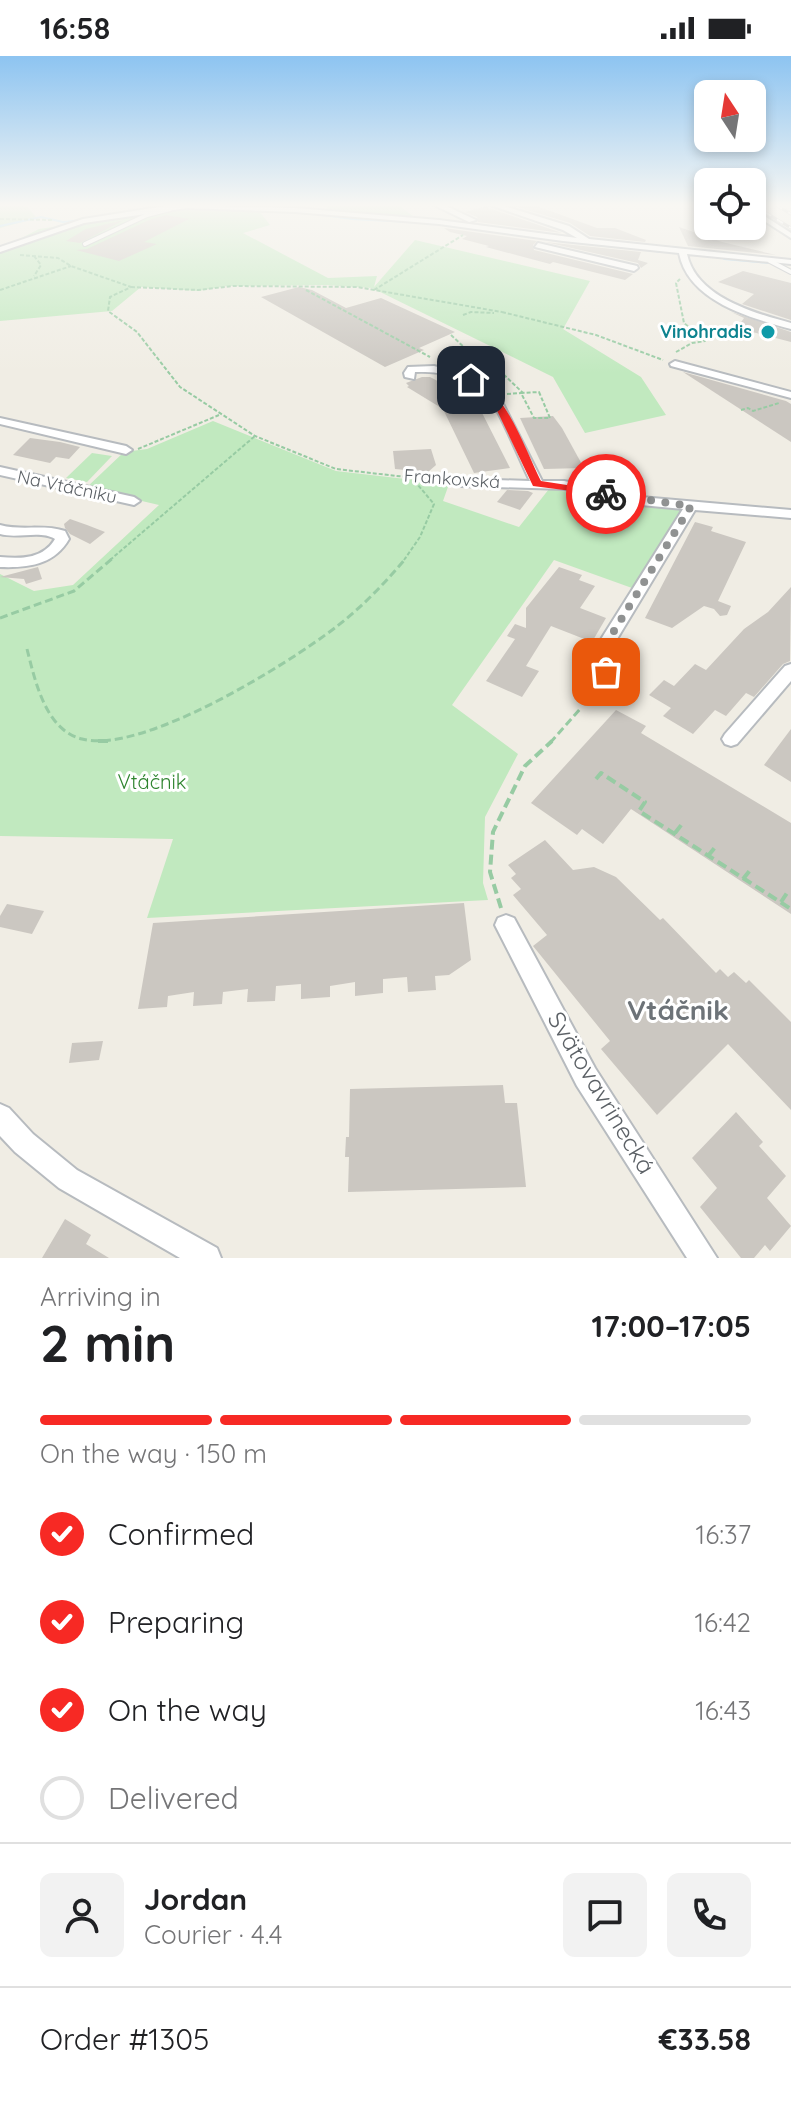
<!DOCTYPE html>
<meta charset="utf-8">
<style>
body{margin:0;font-family:Quicksand,sans-serif;background:#f2f2f2;color:#202124;height:100vh;display:flex;flex-direction:column;font-size:30px;white-space:nowrap}
*{box-sizing:border-box;margin:0}
p{font-size:26px;color:#757577}
.icon{flex:none;width:44px;height:44px;fill:none;stroke:currentColor;stroke-width:2;stroke-linecap:round;stroke-linejoin:round}
.map{position:relative;height:1202px;overflow:hidden}
.panel{display:flex;flex-direction:column;background:#fff;flex:1}
.panel>*{flex:none}
.needle{width:52px;rotate:348deg}
.fabs{position:absolute;left:694px;top:24px;display:grid;gap:16px}
.fabs a{display:grid;place-items:center;width:72px;height:72px;border-radius:12px;background:#fff;box-shadow:0 4px 12px #0003;font-size:40px}
.pin{position:absolute;display:grid;place-items:center;width:68px;height:68px;color:#fff;margin:-34px;border-radius:16px;box-shadow:0 4px 12px #0006}
.courier{position:absolute;display:grid;place-items:center;width:80px;height:80px;margin:-40px;border:6px solid #f72924;border-radius:50%;background:#fff;color:#222;box-shadow:0 2px 10px #0007}
.head em{font-style:normal;font-weight:800}
.head div{display:flex;flex-direction:column-reverse}
.head{display:flex;align-items:center;justify-content:space-between;height:136px;padding:0 40px}
h1{font-size:52px;font-weight:800;line-height:60px}
.bar{display:grid;grid-template-columns:repeat(4,1fr);gap:12px 8px;align-content:center;height:96px;padding:0 40px}
.bar i{height:10px;border-radius:6px;background:#e0e0e0}
.bar .selected{background:#f72924}
.bar p{grid-column:span 4}
.line{display:flex;align-items:center;gap:20px;padding:0 40px;border-top:2px solid #e0e0e0}
.line div{flex:1}
.round{display:grid;place-items:center;flex:none;width:84px;height:84px;border-radius:12px;background:#f2f2f2}
ol{padding:0 40px;list-style:none}
li{display:flex;align-items:center;gap:24px;height:88px}
li p{margin-inline-start:auto}
li .icon{padding:8px;border-radius:50%;background:#f72924;color:#fff;stroke-width:4}
li:last-child{color:#757577}
li i{width:44px;height:44px;border:4px solid #e0e0e0;border-radius:50%}
.status{display:flex;justify-content:space-between;align-items:center;height:56px;padding:0 40px;background:#fff;direction:ltr}
.status svg{height:22px;fill:currentColor}
.map>svg:first-child{display:block}
</style>
<div class="status"><b>16:58</b><svg viewBox="0 0 49 12"><path d="M0 12V9h3v3zM5 12V6h3v6zM10 12V3h3v9zM15 12V0h3v12zM26 1h20v11H26zM47 4h2v5h-2z"/></svg></div>
<div class="map">
<svg width="791" height="1202" viewBox="0 0 791 1202">
<rect width="100%" height="100%" fill="#f0ede4"/>
<g fill="#c1e9bf">
<polygon points="0,149 27,151 37,162 0,172"/>
<polygon points="324,149 398,149 417,163 331,156"/>
<polygon points="182,152 259,155 270,169 243,177 328,222 377,220 374,231 415,184 590,225 563,273 641,321 666,359 585,377 553,321 372,232 326,229 227,230 198,235 141,231 112,255 0,265 0,193 39,173"/>
<polygon points="213,365 336,415 449,428 443,445 519,471 549,433 682,454 632,532 554,504 452,649 518,698 485,761 483,827 488,844 147,862 173,783 0,780 0,518 34,535 73,529 159,449 86,432 124,396 147,393"/>
<polygon points="92,397 112,400 87,426 66,422"/>
</g>
<g fill="none" stroke-linecap="round" stroke-linejoin="round">
<g stroke="#a5ddff" stroke-width="2">
<polyline points="152,149 166,151"/>
<polyline points="200,153 271,155"/>
<polyline points="309,157 352,163 430,167"/>
<polyline points="0,170 41,161 63,166 84,164"/>
<polyline points="528,180 578,186"/>
<polyline points="648,194 661,196"/>
<polyline points="724,203 770,207"/>
<polyline points="777,207 791,208"/>
</g>
</g>
<g fill="#cbc7c1">
<polygon points="511,149 534,149 597,172 615,172 646,184 645,186 590,180 570,167"/>
<polygon points="487,150 489,152 562,177 478,166 477,161 465,156"/>
<polygon points="166,159 189,163 144,186 157,188 119,205 76,194 87,193 149,164"/>
<polygon points="124,164 80,187 66,185 86,173"/>
<polygon points="679,171 722,186 776,199 688,190"/>
<polygon points="444,172 537,185 533,189 534,194 633,218 625,224 553,206 550,208 486,191 489,190 462,183 467,180 450,176"/>
<polygon points="545,186 641,196 638,204 648,207 641,212 638,207"/>
<polygon points="743,215 791,227 791,264 742,248 754,238 718,226"/>
<polygon points="299,231 312,234 346,252 381,242 455,276 419,292 424,294 385,311 261,241"/>
<polygon points="731,256 791,276 791,286 737,272 744,262"/>
<polygon points="683,316 786,345 791,348 791,386"/>
<polygon points="422,321 430,321 476,345 510,412 474,417 443,353 407,331 409,330 406,327"/>
<polygon points="553,360 562,372 584,412 544,413 520,362"/>
<polygon points="30,382 60,386 80,391 69,403 56,401 50,407 13,399"/>
<polygon points="431,393 436,409 428,416 395,413 393,395"/>
<polygon points="507,434 528,435 533,437 520,454 497,446"/>
<polygon points="70,463 87,469 105,476 90,488 70,478 65,472 64,468"/>
<polygon points="695,466 713,471 711,475 746,486 718,545 731,550 727,559 720,560 714,553 704,550 672,572 645,562"/>
<polygon points="38,511 42,523 26,528 24,523 0,521"/>
<polygon points="559,511 582,519 579,524 595,530 580,552 606,562 592,586 551,570 526,610 539,615 522,641 486,625 515,583 507,580 515,568 526,572 526,552"/>
<polygon points="791,531 790,605 783,608 754,641 746,637 726,660 715,654 693,678 663,660 671,652 649,639 664,624 674,630 695,608 706,614 744,573 768,556"/>
<polygon points="616,654 646,670 641,677 791,767 791,858 631,753 603,788 582,773 577,779 531,747"/>
<polygon points="791,673 791,726 764,709"/>
<polygon points="545,784 573,814 594,811 616,821 660,864 663,862 716,917 720,913 728,921 734,916 746,927 749,924 791,966 791,1054 728,988 657,1059 601,993 610,985 533,890 547,879 513,839 521,833 511,822 516,818 508,809"/>
<polygon points="464,847 471,904 449,919 435,920 436,934 408,936 407,921 383,923 383,937 355,940 355,926 330,930 330,941 301,943 301,928 276,930 275,945 247,946 248,933 223,936 222,948 193,950 194,936 168,940 167,951 138,953 153,867"/>
<polygon points="7,848 44,855 32,878 0,871 0,860"/>
<polygon points="103,985 99,1004 69,1007 72,987"/>
<polygon points="503,1029 505,1047 517,1047 526,1131 348,1136 349,1101 345,1101 346,1081 349,1081 350,1033"/>
<polygon points="736,1056 763,1086 759,1090 786,1120 767,1142 791,1170 770,1195 765,1189 754,1202 741,1202 700,1151 717,1132 692,1102"/>
<polygon points="65,1163 91,1179 86,1188 109,1202 42,1202"/>
</g>
<g fill="none" stroke-linecap="round" stroke-linejoin="round">
<defs>
<g id="service">
<polyline points="85,188 147,159 170,153"/>
<polyline points="770,205 791,216"/>
</g>
<g id="minor">
<path d="M 172,149 L 295,152 L 439,164 L 577,182 L 563,174 L 490,149 L 501,149 L 569,170 L 589,183 L 791,204 L 791,208 L 687,198 C 696,241 754,257 791,267 L 791,273 C 750,262 688,245 679,197 L 563,185 L 439,168 L 295,156 L 187,152 L 84,167 L 0,196 L 0,191 L 83,163 Z"/>
<polygon points="434,149 444,149 476,164 469,166"/>
<polygon points="752,152 791,177 791,182 752,157"/>
<polygon points="538,187 637,210 638,212 634,215 535,191"/>
<polygon points="675,305 791,336 791,342 671,310 670,308"/>
<path d="M 434,310 L 469,319 L 497,336 L 542,425 L 564,425 L 641,441 L 791,454 L 791,462 L 695,454 L 614,588 L 614,616 L 597,644 L 585,644 L 583,639 L 598,615 L 598,588 L 683,453 L 641,449 L 564,433 L 461,430 L 459,427 L 465,423 L 530,425 C 520,405 499,352 487,338 C 469,320 439,315 415,316 L 414,323 L 405,321 L 404,317 L 408,311 Z"/>
<polygon points="0,362 126,390 132,394 126,398 0,368"/>
<polygon points="0,411 134,441 140,445 134,449 0,419"/>
<path d="M 0,469 C 22,475 43,468 65,475 L 69,483 C 54,509 28,512 0,511 L 0,501 C 21,503 43,503 55,483 C 41,474 17,483 0,478 Z"/>
<polygon points="791,608 791,625 737,688 731,690 725,688 722,683 725,678 785,610"/>
<polygon points="506,859 514,862 595,1012 717,1202 687,1202 577,1030 495,869 498,862"/>
<polygon points="0,1048 9,1052 33,1078 77,1114 217,1192 221,1202 180,1202 59,1132 15,1096 0,1080"/>
</g>
</defs>
<use href="#service" stroke="#b7bbbf" stroke-width="6"/>
<use href="#minor" stroke="#b7bbbf" stroke-width="4"/>
<g stroke="#97cba3" stroke-width="2" stroke-dasharray="4 2" stroke-linecap="butt">
<polyline points="0,163 52,164"/>
<polyline points="20,199 58,202 71,210 131,231 110,241 108,255 137,276 180,331 255,380 336,413 450,426"/>
<polyline points="34,200 41,209 34,220"/>
<polyline points="131,231 198,234 233,230 357,231 502,256"/>
<polyline points="0,234 71,210"/>
<polyline points="306,234 430,301"/>
<polyline points="374,234 463,179"/>
<polyline points="502,256 596,279 663,304"/>
<polyline points="463,259 471,256 494,257"/>
<polyline points="451,279 467,294 472,314"/>
<polyline points="676,296 692,287 705,285 684,267 676,227 680,223"/>
<polyline points="471,304 500,315 523,337"/>
<polygon points="539,336 550,362 534,362 521,337"/>
<polyline points="507,338 521,337"/>
<polyline points="741,354 748,352 753,355 779,347"/>
<polyline points="138,393 219,359"/>
<polyline points="110,504 255,380"/>
<polyline points="404,504 420,481 434,448 412,422"/>
</g>
<g stroke="#97cba3" stroke-width="3" stroke-dasharray="8 4" stroke-linecap="butt">
<polyline points="0,562 74,535 113,502"/>
<path d="M 27,593 C 35,624 45,674 82,683 C 142,699 288,608 336,571 C 362,551 385,527 406,502"/>
<polyline points="550,687 581,652"/>
</g>
<g stroke="#97cba3" stroke-width="4" stroke-dasharray="10 5" stroke-linecap="butt">
<polyline points="98,685 108,685"/>
<polyline points="596,723 601,717 645,746 639,755 791,853"/>
<polyline points="675,777 682,768"/>
<polyline points="708,800 716,790"/>
<polyline points="743,823 751,813"/>
<polyline points="781,846 787,837"/>
<polyline points="501,852 490,816 493,776 525,710 552,685"/>
</g>
<use href="#service" stroke="#fff" stroke-width="4"/>
<use href="#minor" fill="#fff" fill-rule="evenodd"/>
<defs>
<g id="rail">
<polyline points="753,149 791,172"/>
<polyline points="776,149 791,158"/>
</g>
</defs>
<use href="#rail" stroke="#b6b7b7" stroke-width="3"/>
<use href="#rail" stroke="#fff" stroke-width="2" stroke-dasharray="7" stroke-linecap="butt"/>
</g>
<linearGradient id="sky" x2="0" y2="1"><stop stop-color="#8dc4f1"/><stop offset="0.47" stop-color="#f8f7f3"/><stop offset="1" stop-color="#f8f7f3" stop-opacity="0"/></linearGradient>
<rect width="791" height="317" fill="url(#sky)"/>
<path fill="#f72924" d="M 468,322 C 501,322 527,398 541,425 L 606,435 L 612,438 L 610,440 L 533,430 L 490,340 L 468,326 Z"/>
<g fill="none" stroke-linecap="round" stroke-linejoin="round">
<polyline stroke="#909292" stroke-width="8" stroke-dasharray="0 14.4" points="606,616 606,588 691,450 606,438"/>
</g>
<circle fill="#0f9aa8" stroke="#fff" stroke-width="3" cx="768" cy="276" r="8"/>
<g text-anchor="middle" stroke-width="6" stroke-linejoin="round" paint-order="stroke">
<g font-size="18" font-weight="bold" fill="#0d838f" stroke="#fff" text-anchor="end">
<text x="752" y="282">Vinohradis</text>
</g>
<g font-size="18" fill="#5c6166" stroke="#fff">
<text transform="translate(452 423) rotate(4)" y="6">Frankovská</text>
<text transform="translate(67 431) rotate(12)" y="6">Na Vtáčniku</text>
</g>
<g font-size="20" fill="#2e842e" stroke="#fff">
<text x="152" y="733">Vtáčnik</text>
</g>
<g font-size="24" fill="#5c6166" stroke="#fff">
<text transform="translate(601 1037) rotate(59)" y="8">Svätovavrinecká</text>
</g>
<g font-size="28" font-weight="bold" fill="#6d7378" stroke="#fff">
<text x="678" y="964">Vtáčnik</text>
</g>
</g>
</svg>
<div class="fabs">
<a><svg class="needle" viewBox="-14 -14 28 28"><path d="M0-13l5 13h-10z" fill="#e53935"/><path d="M0 13l5-13h-10z" fill="#757577"/></svg></a>
<a><svg class="icon" aria-label="locate" viewBox="0 0 24 24"><circle cx="12" cy="12" r="6"/><path d="M12 2v4M12 18v4M2 12h4M18 12h4"/></svg></a>
</div>
<div class="pin" style="left:606px;top:616px;background:#ea580c"><svg class="icon" aria-label="bag" viewBox="0 0 24 24"><path d="M5 8h14l-1 12H6zM9 8a3 3 0 0 1 6 0"/></svg></div>
<div class="pin" style="left:471px;top:324px;background:#1f2937"><svg class="icon" aria-label="home" viewBox="0 0 24 24"><path d="M3 11l9-7 9 7M6 9v11h12V9"/></svg></div>
<div class="courier" style="left:606px;top:438px"><svg class="icon" aria-label="bike" viewBox="0 0 24 24"><circle cx="6" cy="16" r="4"/><circle cx="18" cy="16" r="4"/><path d="M6 16l4-8h5l3 8M10 8l3 8H6M13 5h3"/></svg></div>
</div>
<section class="panel">
<div class="head"><div><h1>2 min</h1><p>Arriving in</p></div><em>17:00–17:05</em></div>
<div class="bar"><i class="selected"></i><i class="selected"></i><i class="selected"></i><i></i><p>On the way · 150 m</p></div>
<ol>
<li><svg class="icon" aria-label="check" viewBox="0 0 24 24"><path d="M5 12l5 5 9-10"/></svg>Confirmed<p>16:37</p></li>
<li><svg class="icon" aria-label="check" viewBox="0 0 24 24"><path d="M5 12l5 5 9-10"/></svg>Preparing<p>16:42</p></li>
<li><svg class="icon" aria-label="check" viewBox="0 0 24 24"><path d="M5 12l5 5 9-10"/></svg>On the way<p>16:43</p></li>
<li><i></i>Delivered</li>
</ol>
<div class="line" style="height:144px"><a class="round"><svg class="icon" aria-label="person" viewBox="0 0 24 24"><circle cx="12" cy="8" r="4"/><path d="M4 21q1-7 8-7t8 7"/></svg></a><div><b>Jordan</b><p>Courier · 4.4</p></div><a class="round"><svg class="icon" aria-label="chat" viewBox="0 0 24 24"><path d="M4 5h16v11H9l-5 4z"/></svg></a><a class="round"><svg class="icon" aria-label="phone" viewBox="0 0 24 24"><path d="M5 4h4l2 5-3 2q2 4 5 5l2-3 5 2v4C11 20 4 13 5 4z"/></svg></a></div>
<div class="line" style="height:104px"><div>Order #1305</div><b>€33.58</b></div>
</section>
